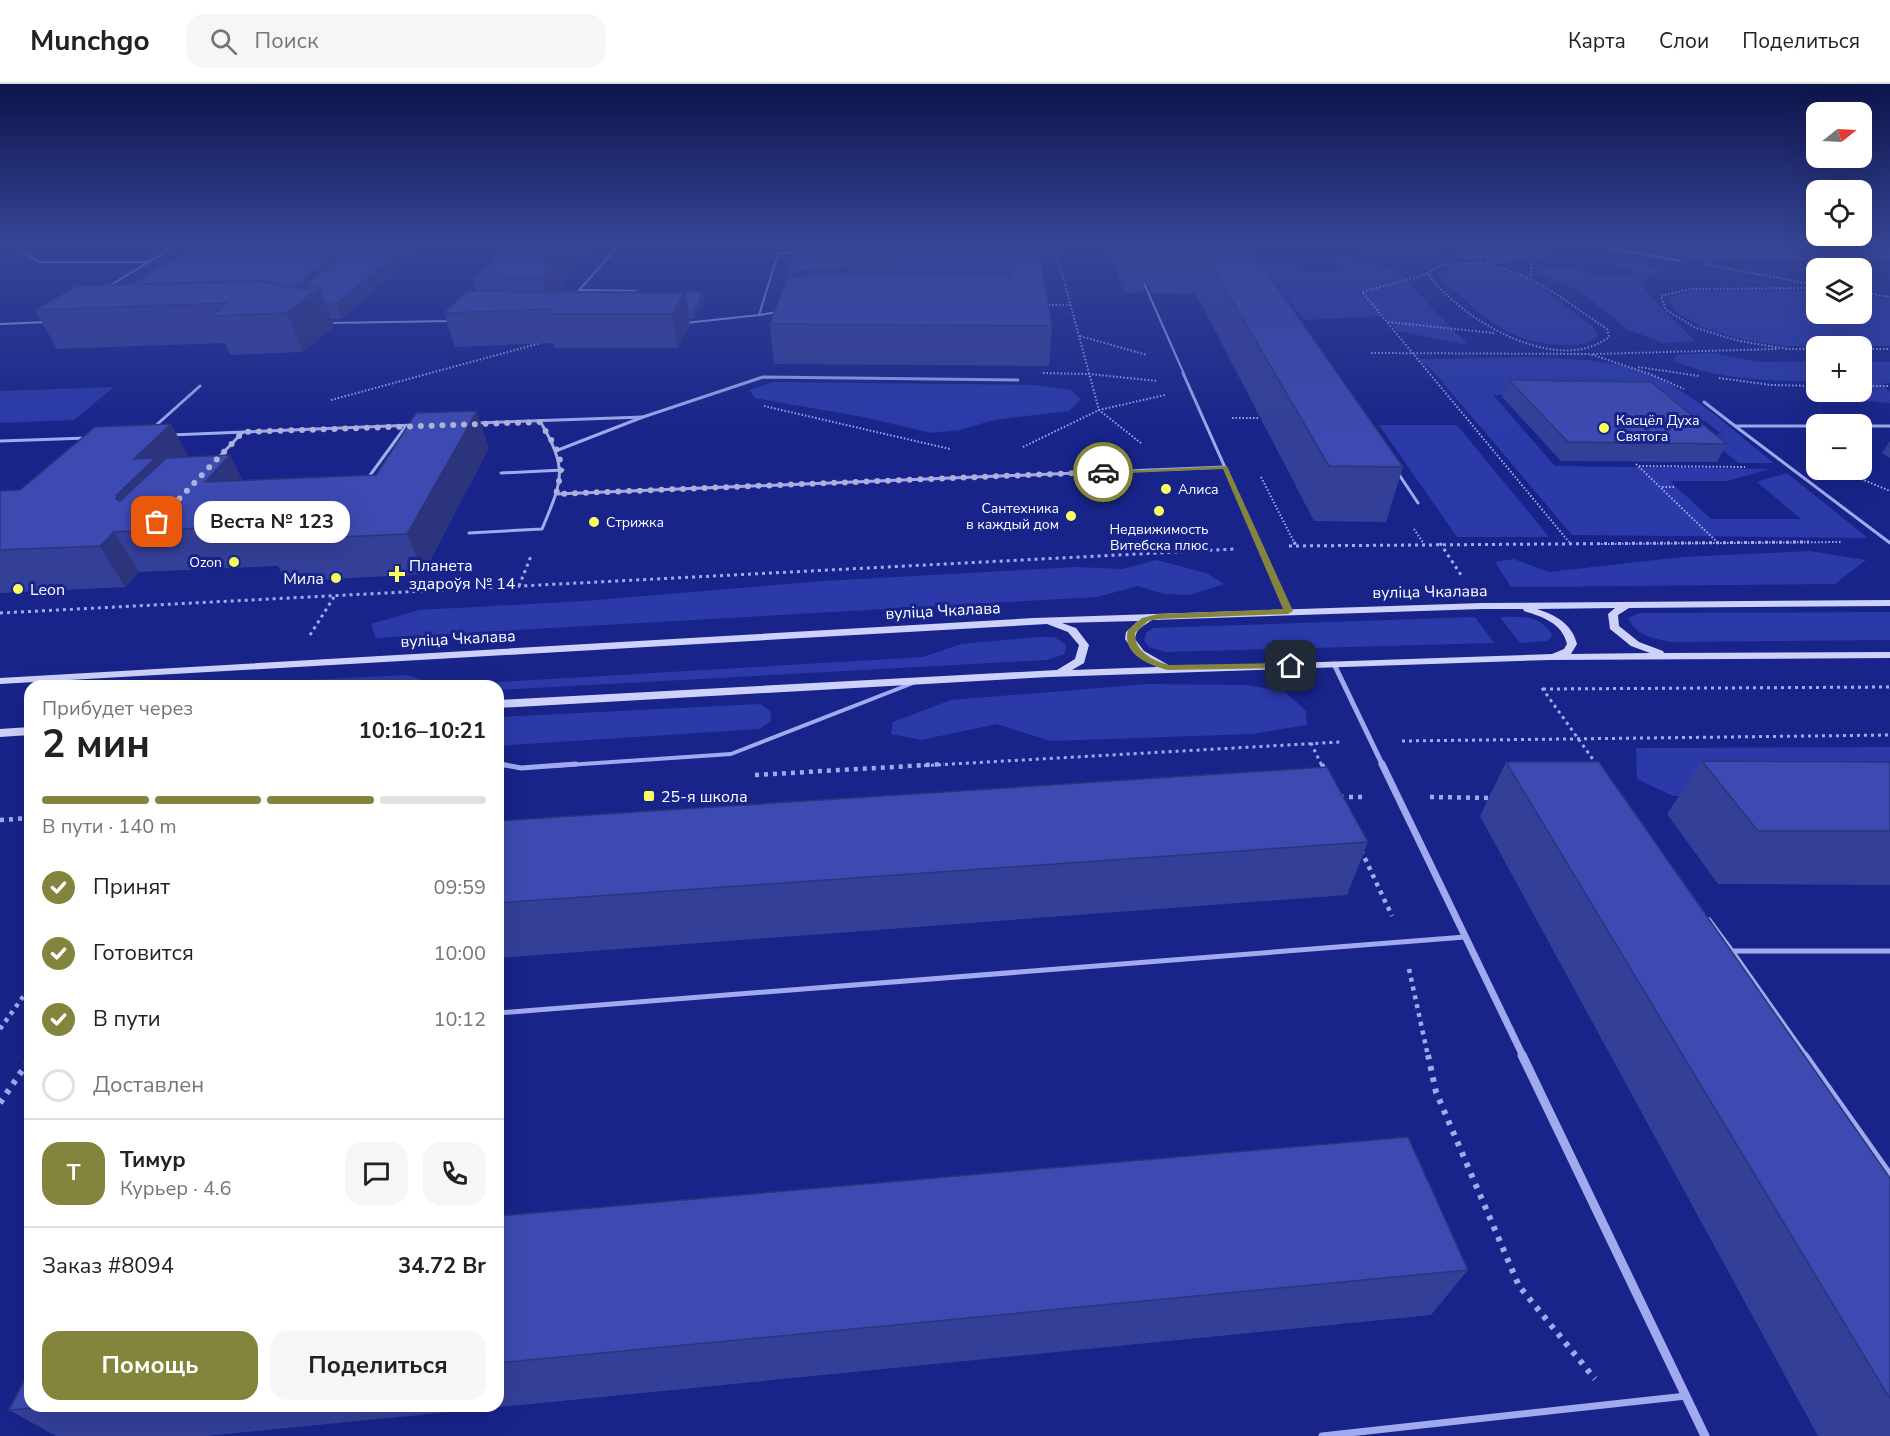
<!DOCTYPE html>
<html lang="ru">
<meta charset="utf-8">
<style>
body{margin:0;font-family:"Nunito Sans",sans-serif;background:#f6f6f6;color:#222;height:100vh;display:flex;flex-direction:column;font-size:22px;white-space:nowrap}
*{box-sizing:border-box;margin:0}
p{font-size:20px;color:#767676}
.icon{flex:none;width:33px;height:33px;fill:none;stroke:currentColor;stroke-width:2;stroke-linecap:round;stroke-linejoin:round}
.map{position:relative;flex:1;overflow:hidden}
.sheet{position:absolute;left:24px;top:596px;width:480px;height:732px;display:flex;flex-direction:column;background:#fff;border-radius:18px;box-shadow:0 6px 24px #0002}
.sheet>*{flex:none}
.needle{width:39px;rotate:72deg}
.fabs{position:absolute;left:1806px;top:18px;display:grid;gap:12px}
.fabs a{display:grid;place-items:center;width:66px;height:66px;border-radius:12px;background:#fff;box-shadow:0 6px 24px #0002;font-size:30px}
.pin{position:absolute;display:grid;place-items:center;width:51px;height:51px;color:#fff;margin:-26px;border-radius:12px;box-shadow:0 3px 9px #0006}
.courier{position:absolute;display:grid;place-items:center;width:60px;height:60px;margin:-30px;border:4px solid #83853d;border-radius:50%;background:#fff;color:#222;box-shadow:0 2px 8px #0007}
.bubble{position:absolute;height:42px;border-radius:18px;background:#fff;box-shadow:0 6px 24px #0002;font-size:20px;font-weight:700;line-height:42px;text-align:center}
.summary em{font-style:normal;font-weight:700}
.summary div{display:flex;flex-direction:column-reverse}
.summary{display:flex;align-items:center;justify-content:space-between;height:102px;padding:0 18px}
h1{font-size:39px;font-weight:700;line-height:45px}
.bar{display:grid;grid-template-columns:repeat(4,1fr);gap:9px 6px;align-content:center;height:72px;padding:0 18px}
.bar i{height:8px;border-radius:4px;background:#e0e0e0}
.bar .active{background:#83853d}
.bar p{grid-column:span 4}
.line{display:flex;align-items:center;gap:15px;padding:0 18px;border-top:2px solid #e0e0e0}
.line div{flex:1}
.round{display:grid;place-items:center;flex:none;width:63px;height:63px;border-radius:18px;background:#f6f6f6}
ol{padding:0 18px;list-style:none}
li{display:flex;align-items:center;gap:18px;height:66px}
li p{margin-inline-start:auto}
li .icon{padding:6px;border-radius:50%;background:#83853d;color:#fff;stroke-width:4}
li:last-child{color:#767676}
li i{width:33px;height:33px;border:3px solid #e0e0e0;border-radius:50%}
.cta{display:flex;gap:12px;margin-top:auto;padding:12px 18px}
.cta a{flex:1;height:69px;border-radius:18px;background:#83853d;color:#fff;font-size:24px;font-weight:700;line-height:69px;text-align:center}
.cta a+a{background:#f6f6f6;color:#222}
header{display:flex;align-items:center;gap:36px;box-sizing:border-box;height:84px;padding:0 30px;background:#fff;border-bottom:2px solid #e0e0e0}
header strong{font-size:28px}
nav{display:flex;gap:33px;margin-inline-start:auto;font-size:21px}
.search{width:420px;height:54px;background:#f6f6f6;display:flex;align-items:center;gap:15px;box-sizing:border-box;padding:0 21px;border-radius:18px;color:#767676;font-size:22px}
.map>svg:first-child{display:block}
</style>
<header>
<strong>Munchgo</strong>
<div class="search"><svg class="icon" aria-label="search" viewBox="0 0 24 24"><circle cx="10" cy="10" r="6"/><path d="M15 15l6 6"/></svg>Поиск</div>
<nav><a>Карта</a><a>Слои</a><a>Поделиться</a></nav>
</header>
<div class="map">
<svg width="1890" height="1352" viewBox="0 0 1890 1352">
<rect width="100%" height="100%" fill="#182489"/>
<g fill="#2b3aa8">
<path d="M 1346,160 L 1431,160 L 1443,168 L 1440,172 C 1415,172 1364,179 1346,160 Z"/>
<polygon points="1619,160 1660,160 1678,170 1672,173 1624,174 1606,168"/>
<polygon points="1331,169 1396,186 1468,261 1397,247 1384,232 1304,236 1257,176 1288,176 1303,188 1346,188"/>
<polygon points="1620,178 1643,179 1661,186 1644,195 1645,207 1695,257 1664,259 1628,246 1579,206 1544,192 1537,185 1569,182 1589,190 1634,190 1630,184 1610,179"/>
<path d="M 1466,181 C 1523,182 1549,210 1592,242 L 1598,252 C 1591,260 1578,261 1568,261 C 1506,261 1482,230 1439,193 L 1439,188 L 1451,183 Z"/>
<polygon points="1816,206 1816,230 1862,230 1862,210 1890,215 1890,262 1785,262 1741,255 1702,243 1674,227 1669,213 1696,207"/>
<path d="M 1711,269 L 1759,278 L 1816,277 L 1816,297 C 1768,297 1719,296 1674,277 L 1677,271 Z"/>
<path d="M 1530,273 C 1573,275 1621,275 1660,295 C 1702,316 1738,351 1774,379 L 1738,379 L 1704,350 L 1721,350 L 1705,337 L 1688,336 L 1614,311 L 1493,311 L 1555,382 L 1770,385 L 1727,397 L 1670,397 L 1711,435 L 1801,435 L 1757,398 L 1787,389 L 1868,454 L 1572,451 L 1434,288 L 1418,275 Z"/>
<polygon points="1862,278 1890,278 1890,299 1882,300 1890,308 1890,319 1840,315 1836,308 1862,308"/>
<polygon points="773,298 1034,301 1071,306 1081,315 1069,327 994,336 960,346 931,349 863,333 755,314 749,306"/>
<polygon points="114,303 74,336 0,339 0,307"/>
<polygon points="1379,341 1457,341 1549,453 1457,453"/>
<polygon points="1810,467 1866,476 1835,500 1511,503 1495,478 1514,475 1549,488 1682,473"/>
<polygon points="1157,476 1206,489 1224,500 1190,511 1164,510 1138,502 1097,513 376,554 371,540 419,526 584,517 823,497 1076,483 1122,485"/>
<path d="M 1890,528 L 1890,556 L 1671,558 C 1652,554 1637,552 1628,534 L 1640,529 Z"/>
<polygon points="1475,533 1494,559 1165,568 1149,563 1144,556 1147,548 1153,544"/>
<path d="M 1500,533 C 1520,533 1542,530 1552,552 L 1547,557 L 1520,559 Z"/>
<polygon points="1037,553 1054,553 1066,561 1065,570 1047,576 498,606 498,602 450,601 923,573 961,560"/>
<polygon points="406,591 439,601 304,601 308,596"/>
<polygon points="1148,600 1247,601 1285,608 1306,627 1307,641 1252,650 1050,657 997,640 921,656 891,650 893,638 951,616"/>
<polygon points="761,620 771,628 770,638 759,645 498,662 498,633"/>
<polygon points="1890,663 1890,711 1673,712 1637,695 1636,664"/>
</g>
<g fill="none" stroke-linecap="round" stroke-linejoin="round">
<g stroke="#a1aaee" stroke-width="2" stroke-dasharray="1.5 2" stroke-linecap="butt">
<polyline points="1054,160 1099,326 1142,360"/>
<polyline points="1037,171 1057,171"/>
<path d="M 1473,179 C 1531,186 1560,214 1607,245 L 1609,253 C 1557,293 1460,235 1428,190 L 1438,182 Z"/>
<polyline points="1487,179 1515,174"/>
<polyline points="1704,180 1816,201"/>
<polyline points="1428,190 1362,208 1569,458"/>
<polyline points="1531,192 1532,171"/>
<polyline points="1816,204 1691,205 1661,212 1666,226 1696,244 1739,257 1788,265 1816,265"/>
<polyline points="1862,208 1890,213"/>
<polyline points="1045,221 1071,221"/>
<polyline points="1388,238 1494,249"/>
<polyline points="1080,252 1147,271"/>
<polyline points="1862,265 1890,265"/>
<polyline points="1371,269 1590,270 1650,290 1684,305"/>
<polyline points="1593,270 1777,265"/>
<polyline points="1638,283 1699,292"/>
<polyline points="1043,289 1089,290 1158,297"/>
<polyline points="1719,294 1771,301 1816,302"/>
<polyline points="1862,302 1890,302"/>
<polyline points="331,316 541,259"/>
<polyline points="764,322 950,365"/>
<polyline points="1232,334 1260,334"/>
<polyline points="1023,363 1099,326 1165,311"/>
<polyline points="1636,380 1717,458"/>
<polyline points="1639,382 1745,383"/>
<polyline points="1842,387 1890,407"/>
<polyline points="1261,393 1295,460"/>
<polyline points="1662,403 1676,403"/>
<polyline points="1414,445 1424,460"/>
<polyline points="1601,460 1842,458"/>
</g>
<g stroke="#a1aaee" stroke-width="3" stroke-dasharray="3 4" stroke-linecap="butt">
<polyline points="1294,458 1296,462"/>
<polyline points="1440,459 1463,494"/>
<polyline points="1289,462 1809,458"/>
<polyline points="519,502 531,472"/>
<polyline points="0,529 1234,465"/>
<polyline points="310,551 334,513"/>
<polyline points="1542,604 1597,681"/>
<polyline points="1543,605 1890,603"/>
<polyline points="1402,657 1890,651"/>
<polyline points="1311,659 1322,682"/>
<polyline points="917,682 1340,658"/>
</g>
<g stroke="#a1aaee" stroke-width="4.5" stroke-dasharray="4 5" stroke-linecap="butt">
<polyline points="1322,680 1324,685"/>
<polyline points="755,691 944,680"/>
<polyline points="1340,713 1366,713"/>
<polyline points="1430,713 1492,714"/>
<polyline points="0,736 30,734"/>
<polyline points="1361,766 1392,832"/>
<polyline points="1409,885 1428,972"/>
<polyline points="0,945 30,903"/>
</g>
<g stroke="#a1aaee" stroke-width="6" stroke-dasharray="4.5 7" stroke-linecap="butt">
<polyline points="1428,971 1436,1008 1519,1202 1595,1295"/>
<polyline points="0,1019 30,975"/>
</g>
<g stroke="#a1aaee" stroke-width="2">
<polyline points="21,160 20,166 40,178 147,178"/>
<polyline points="1588,160 1680,177"/>
<polyline points="22,161 33,160"/>
<polyline points="778,169 800,169"/>
<polyline points="1143,197 1184,290"/>
<polyline points="106,204 178,160"/>
<polyline points="579,206 636,207"/>
<polyline points="574,212 620,160"/>
<polyline points="759,231 778,228"/>
<polyline points="328,239 452,237"/>
<polyline points="685,239 759,231 781,160"/>
<polyline points="0,240 48,238"/>
</g>
<g stroke="#a1aaee" stroke-width="3">
<polyline points="1183,289 1259,460"/>
<polyline points="1704,318 1735,342"/>
<polyline points="476,339 643,333"/>
<polyline points="1816,342 1735,342 1890,459"/>
<polyline points="1862,342 1890,342"/>
<polyline points="153,344 200,302"/>
<polyline points="171,351 414,341"/>
<polyline points="0,357 87,354"/>
<polyline points="558,366 643,333 763,293 1018,296"/>
<polyline points="217,375 243,348"/>
<polyline points="501,389 563,386"/>
<polyline points="1398,389 1418,419"/>
<polyline points="368,394 406,342"/>
<polyline points="556,410 1225,383"/>
<path d="M 469,449 L 542,445 C 563,395 568,385 540,337"/>
</g>
<g stroke="#a1aaee" stroke-width="4">
<polyline points="1259,458 1289,527"/>
<polyline points="498,680 509,682"/>
<polyline points="553,682 731,670 913,599"/>
</g>
<g stroke="#a1aaee" stroke-width="5">
<polyline points="500,680 521,684 576,680"/>
<polyline points="1709,836 1732,867"/>
<polyline points="498,929 1465,853"/>
<polyline points="1806,972 1732,867 1890,867"/>
</g>
<g stroke="#a1aaee" stroke-width="7">
<polyline points="1805,971 1890,1091"/>
<polyline points="1322,1352 1686,1312"/>
</g>
<polyline stroke="#a1aaee" stroke-width="5" points="1334,580 1383,682"/>
<polyline stroke="#a1aaee" stroke-width="7" points="1382,680 1523,972"/>
<polyline stroke="#a1aaee" stroke-width="9" points="1522,971 1705,1352"/>
<g fill="#ced2fa" fill-rule="evenodd">
<path d="M 1890,516 L 1890,522 L 1629,524 L 1618,531 L 1619,542 L 1639,558 L 1663,567 L 1664,569 L 1890,568 L 1890,574 L 1549,576 L 1049,593 L 498,624 L 498,616 L 1057,586 L 1075,575 L 1079,561 L 1068,548 L 1047,540 L 0,600 L 0,594 L 1034,534 L 1482,519 ZM 1615,524 L 1608,530 L 1610,545 L 1631,562 L 1650,569 L 1571,570 L 1577,560 C 1572,540 1556,531 1537,525 ZM 1482,525 L 1523,525 L 1524,527 C 1543,533 1562,539 1567,560 L 1564,565 L 1552,570 L 1172,583 L 1144,567 L 1135,555 C 1136,544 1144,542 1152,536 ZM 1138,537 L 1126,548 L 1125,555 L 1136,571 L 1157,583 L 1072,586 L 1084,579 L 1089,561 L 1076,544 L 1062,539 Z"/>
<polygon points="30,643 30,651 0,653 0,645"/>
</g>
</g>
<g fill="#344098">
<polygon points="200,160 428,160 341,235 331,235 334,242 303,268 230,271 225,259 57,265 35,226 130,201"/>
<polygon points="511,160 595,160 562,198 565,208 705,216 694,235 689,235 690,242 678,264 555,264 554,259 455,263 444,229 476,207 472,196"/>
<polygon points="1038,160 1052,242 1049,282 774,280 770,240 790,194 789,188"/>
<polygon points="1106,160 1247,160 1403,383 1386,438 1314,437 1196,210 1151,209 1145,196 1143,209 1124,209"/>
<polygon points="1445,160 1551,160 1545,175 1463,175"/>
<polygon points="1666,160 1890,160 1890,177 1696,177"/>
<polygon points="1509,296 1727,360 1717,378 1561,377 1502,313"/>
<polygon points="171,340 188,373 230,371 242,396 376,391 489,364 423,490 317,496 314,489 282,490 278,482 139,488 125,503 0,509 0,407 20,406"/>
<polygon points="1890,357 1890,374 1882,369"/>
<polygon points="1702,677 1890,678 1890,801 1718,800 1667,730"/>
<polygon points="1506,678 1890,1094 1890,1352 1818,1352 1480,732"/>
<polygon points="498,737 1368,758 1347,811 498,874"/>
<polygon points="498,1132 1468,1186 1431,1231 206,1352 56,1352 9,1326 30,1322 498,1322"/>
</g>
<g fill="#2b347c">
<polygon points="408,160 428,160 341,235 336,220"/>
<polygon points="557,160 595,160 562,198 566,216 552,225 550,225 539,179"/>
<polygon points="343,164 348,178 285,224 271,213"/>
<polygon points="849,183 851,220 793,225 789,188"/>
<polygon points="319,204 334,242 303,268 287,229"/>
<polygon points="704,208 705,216 694,235 693,227"/>
<polygon points="685,209 690,242 678,264 672,230"/>
<polygon points="477,327 489,364 423,490 407,450"/>
<polygon points="171,340 191,377 144,446 116,415 117,411 134,375"/>
<polygon points="230,371 249,410 205,398"/>
<polygon points="114,448 139,488 125,503 100,462"/>
</g>
<g fill="#3d4ab1" stroke="#2b347c" stroke-width="1.5">
<polygon points="200,160 408,160 336,220 325,220 319,204 302,204 344,170 343,164 294,202 291,204 262,197 130,201"/>
<polygon points="511,160 557,160 539,179 558,179 542,195 472,196"/>
<polygon points="799,160 1038,160 1052,242 770,240 787,194 849,189 1007,192 1011,190 1007,186 849,183 789,188"/>
<polygon points="1126,160 1145,160 1149,167 1129,167"/>
<polygon points="1152,160 1247,160 1403,383 1329,382 1203,167 1156,167"/>
<polygon points="262,197 293,204 319,204 287,229 212,232 227,219 35,226 77,202"/>
<polygon points="467,207 685,209 672,230 547,230 552,225 444,229"/>
<polygon points="574,208 704,208 693,227 688,227 685,209"/>
<polygon points="1509,296 1651,298 1727,360 1568,358"/>
<polygon points="477,327 407,450 298,455 302,448 262,450 269,441 114,448 100,462 0,466 0,407 20,406 95,343 171,340 134,375 155,374 117,411 116,415 120,417 166,374 230,371 205,398 376,391 416,329"/>
<polygon points="1702,677 1890,678 1890,747 1758,747"/>
<polygon points="1506,678 1599,678 1890,1094 1890,1315"/>
<polygon points="1327,683 1368,758 498,819 498,737"/>
<polygon points="1408,1053 1468,1186 498,1279 498,1132"/>
<polygon points="30,1285 30,1322 60,1322 9,1326"/>
</g>
<linearGradient id="sky" x2="0" y2="1"><stop stop-color="#0d144b"/><stop offset="0.46" stop-color="#374597"/><stop offset="1" stop-color="#374597" stop-opacity="0"/></linearGradient>
<rect width="1890" height="349" fill="url(#sky)"/>
<path fill="#83853d" d="M 1227,382 L 1293,527 L 1288,530 L 1158,535 L 1148,537 L 1135,549 C 1134,567 1153,577 1169,581 L 1291,579 L 1296,582 L 1291,584 L 1168,586 C 1150,582 1121,570 1128,546 L 1142,534 L 1158,530 L 1283,525 L 1223,385 L 1103,390 L 1100,388 Z"/>
<g fill="none" stroke-linecap="round" stroke-linejoin="round">
<path stroke="#aeb2d6" stroke-width="6" stroke-dasharray="0 10.8" d="M 157,438 L 243,348 L 540,338 C 559,369 566,373 556,410 L 1103,388"/>
</g>
<g fill="#f9ff5d" stroke="#182489" stroke-width="2">
<circle cx="1604" cy="344" r="6"/>
<circle cx="1166" cy="405" r="6"/>
<circle cx="1159" cy="427" r="6"/>
<circle cx="1071" cy="432" r="6"/>
<circle cx="594" cy="438" r="6"/>
<circle cx="234" cy="478" r="6"/>
<path d="M394 481h6v6h6v6h-6v6h-6v-6h-6v-6h6z"/>
<circle cx="336" cy="494" r="6"/>
<circle cx="18" cy="505" r="6"/>
<rect x="643" y="706" width="12" height="12" rx="3"/>
</g>
<g text-anchor="middle" stroke-width="6" stroke-linejoin="round" paint-order="stroke">
<g font-size="14" fill="#fff" stroke="#182489" text-anchor="start">
<text x="1616" y="341">Касцёл Духа<tspan x="1616" dy="16">Святога</tspan></text>
<text x="1178" y="410">Алиса</text>
<text x="1059" y="429" text-anchor="end">Сантехника<tspan x="1059" dy="16">в каждый дом</tspan></text>
<text x="606" y="443">Стрижка</text>
<text x="1159" y="450" text-anchor="middle">Недвижимость<tspan x="1159" dy="16">Витебска плюс</tspan></text>
<text x="222" y="483" text-anchor="end">Ozon</text>
</g>
<g font-size="16" fill="#fff" stroke="#182489" text-anchor="start">
<text x="409" y="487">Планета<tspan x="409" dy="18">здароўя № 14</tspan></text>
<text x="324" y="500" text-anchor="end">Мила</text>
<text x="30" y="511">Leon</text>
<text x="661" y="718">25-я школа</text>
</g>
<g font-size="16" fill="#fff" stroke="#182489">
<text transform="translate(1430 507) rotate(-1)" y="6">вуліца Чкалава</text>
<text transform="translate(943 526) rotate(-3)" y="6">вуліца Чкалава</text>
<text transform="translate(458 554) rotate(-3)" y="6">вуліца Чкалава</text>
</g>
</g>
</svg>
<div class="fabs">
<a><svg class="needle" viewBox="-14 -14 28 28"><path d="M0-13l5 13h-10z" fill="#e53935"/><path d="M0 13l5-13h-10z" fill="#767676"/></svg></a>
<a><svg class="icon" aria-label="locate" viewBox="0 0 24 24"><circle cx="12" cy="12" r="6"/><path d="M12 2v4M12 18v4M2 12h4M18 12h4"/></svg></a>
<a><svg class="icon" aria-label="layers" viewBox="0 0 24 24"><path d="M12 4l9 5-9 5-9-5zM3 14l9 5 9-5"/></svg></a>
<a>+</a>
<a>−</a>
</div>
<div class="pin" style="left:157px;top:438px;background:#ea580c"><svg class="icon" aria-label="bag" viewBox="0 0 24 24"><path d="M5 8h14l-1 12H6zM9 8a3 3 0 0 1 6 0"/></svg></div>
<div class="pin" style="left:1291px;top:582px;background:#1f2937"><svg class="icon" aria-label="home" viewBox="0 0 24 24"><path d="M3 11l9-7 9 7M6 9v11h12V9"/></svg></div>
<div class="courier" style="left:1103px;top:388px"><svg class="icon" aria-label="car" viewBox="0 0 24 24"><path d="M5 17H2v-5l4-1 3-4h7l3 4 3 1v5h-3M9 17h6M6 11h13"/><circle cx="7" cy="17" r="2"/><circle cx="17" cy="17" r="2"/></svg></div>
<div class="bubble" style="left:194px;top:417px;width:156px">Веста № 123</div>
<section class="sheet">
<div class="summary"><div><h1>2 мин</h1><p>Прибудет через</p></div><em>10:16–10:21</em></div>
<div class="bar"><i class="active"></i><i class="active"></i><i class="active"></i><i></i><p>В пути · 140 m</p></div>
<ol>
<li><svg class="icon" aria-label="check" viewBox="0 0 24 24"><path d="M5 12l5 5 9-10"/></svg>Принят<p>09:59</p></li>
<li><svg class="icon" aria-label="check" viewBox="0 0 24 24"><path d="M5 12l5 5 9-10"/></svg>Готовится<p>10:00</p></li>
<li><svg class="icon" aria-label="check" viewBox="0 0 24 24"><path d="M5 12l5 5 9-10"/></svg>В пути<p>10:12</p></li>
<li><i></i>Доставлен</li>
</ol>
<div class="line" style="height:108px"><b class="round" style="background:#83853d;color:#fff">Т</b><div><b>Тимур</b><p>Курьер · 4.6</p></div><a class="round"><svg class="icon" aria-label="chat" viewBox="0 0 24 24"><path d="M4 5h16v11H9l-5 4z"/></svg></a><a class="round"><svg class="icon" aria-label="phone" viewBox="0 0 24 24"><path d="M5 4h4l2 5-3 2q2 4 5 5l2-3 5 2v4C11 20 4 13 5 4z"/></svg></a></div>
<div class="line" style="height:78px"><div>Заказ #8094</div><b>34.72 Br</b></div>
<div class="cta"><a>Помощь</a><a>Поделиться</a></div>
</section>
</div>
